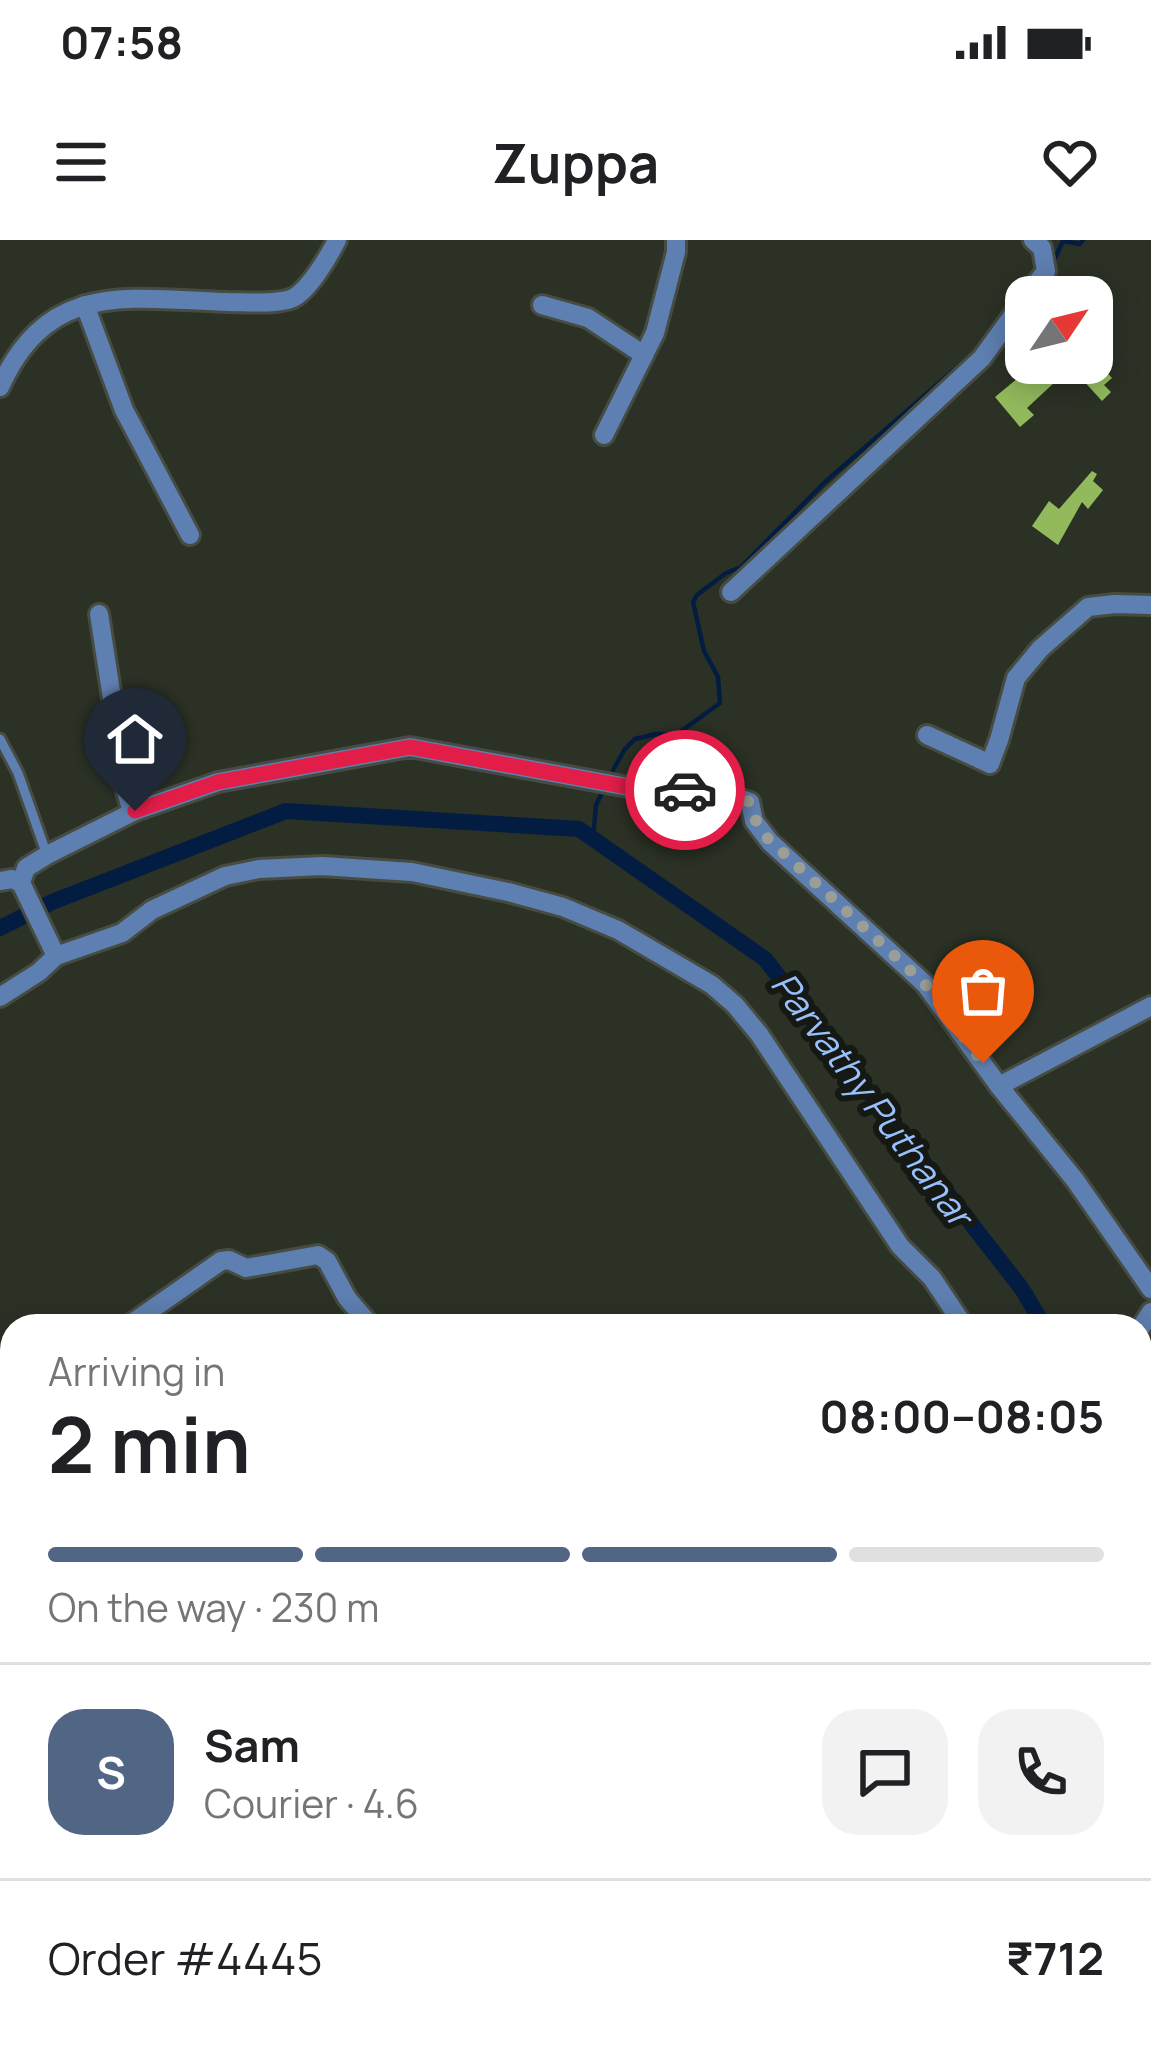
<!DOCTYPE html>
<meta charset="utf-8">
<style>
body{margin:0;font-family:Manrope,sans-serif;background:#f2f2f2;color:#202124;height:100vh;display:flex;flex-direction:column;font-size:45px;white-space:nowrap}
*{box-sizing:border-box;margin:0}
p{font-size:39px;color:#757577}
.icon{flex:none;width:66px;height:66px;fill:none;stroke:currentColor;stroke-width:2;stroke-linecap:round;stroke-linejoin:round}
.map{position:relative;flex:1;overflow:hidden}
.drawer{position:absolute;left:0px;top:1074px;width:1152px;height:747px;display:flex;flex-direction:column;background:#fff;border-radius:36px 36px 0 0;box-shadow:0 6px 30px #0003}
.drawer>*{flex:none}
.needle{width:78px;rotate:55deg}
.controls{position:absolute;left:1005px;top:36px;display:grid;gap:24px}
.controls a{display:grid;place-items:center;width:108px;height:108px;border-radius:24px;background:#fff;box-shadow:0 6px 30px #0003;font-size:60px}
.pin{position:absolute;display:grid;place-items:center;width:102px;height:102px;color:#fff;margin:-123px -51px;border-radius:50% 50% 50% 0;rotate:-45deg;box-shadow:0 0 12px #0007}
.pin .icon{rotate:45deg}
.courier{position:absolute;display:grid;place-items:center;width:120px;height:120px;margin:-60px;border:9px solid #e11d48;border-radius:50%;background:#fff;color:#222;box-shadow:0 3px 15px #0007}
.summary em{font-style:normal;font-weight:700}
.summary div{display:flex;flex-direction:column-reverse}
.summary{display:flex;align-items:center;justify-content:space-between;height:204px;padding:0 48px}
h1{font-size:78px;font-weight:700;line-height:90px}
.bar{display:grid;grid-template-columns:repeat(4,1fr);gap:18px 12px;align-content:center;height:144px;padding:0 48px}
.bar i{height:15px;border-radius:9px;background:#e0e0e0}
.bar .active{background:#516585}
.bar p{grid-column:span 4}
.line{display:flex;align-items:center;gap:30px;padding:0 48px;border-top:3px solid #e0e0e0}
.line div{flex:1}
.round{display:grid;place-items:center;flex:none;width:126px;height:126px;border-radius:36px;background:#f2f2f2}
.status{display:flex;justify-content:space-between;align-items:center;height:84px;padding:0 60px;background:#fff;direction:ltr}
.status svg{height:33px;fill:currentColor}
header{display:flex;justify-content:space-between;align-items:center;height:156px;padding:0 48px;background:#fff;font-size:54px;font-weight:700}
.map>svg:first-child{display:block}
</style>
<div class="status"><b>07:58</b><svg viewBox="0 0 49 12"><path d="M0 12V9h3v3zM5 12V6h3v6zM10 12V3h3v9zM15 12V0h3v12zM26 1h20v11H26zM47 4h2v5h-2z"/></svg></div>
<header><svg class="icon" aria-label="menu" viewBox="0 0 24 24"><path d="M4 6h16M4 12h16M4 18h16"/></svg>Zuppa<svg class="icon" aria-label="heart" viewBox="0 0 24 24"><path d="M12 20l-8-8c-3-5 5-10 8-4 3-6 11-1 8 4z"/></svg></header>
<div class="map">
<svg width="1151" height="1820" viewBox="0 0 1151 1820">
<rect width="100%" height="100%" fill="#2b3125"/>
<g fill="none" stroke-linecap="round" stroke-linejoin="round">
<g stroke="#031d42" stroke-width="4.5">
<polyline points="1055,18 1063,1 1080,4 1083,0"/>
<polyline points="613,530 625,509 635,499 656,494 676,495 720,463 718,437 704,411 693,362 697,355 726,333 741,327 825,242 976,111"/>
<polyline points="593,599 596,565 602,553"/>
</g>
<g stroke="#031d42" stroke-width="16">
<polyline points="0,688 52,662 286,571 579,589 765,719 1022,1049 1044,1086"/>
<polyline points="1140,1249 1151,1267"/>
</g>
</g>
<g fill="#92ba5d">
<polygon points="1036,123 1098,123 1112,138 1104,145 1111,152 1102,161 1071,127 1027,168 1034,175 1020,187 995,157"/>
<polygon points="1092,231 1097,234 1093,241 1103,250 1088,269 1082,262 1058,305 1032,286 1049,261 1059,269"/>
</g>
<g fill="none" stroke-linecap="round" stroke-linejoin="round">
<defs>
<g id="lane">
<polyline points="0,499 18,533 47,615"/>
<polyline points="662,1820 664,1809"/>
</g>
<g id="street">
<polyline points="1026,57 1046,31 1042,8 1033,0"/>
<polyline points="85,65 124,170 190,295"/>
<polyline points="542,65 588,78 644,115"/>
<path d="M 0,147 C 49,39 129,59 228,62 C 245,62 277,65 293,58 C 309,50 329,16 337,0"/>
<polyline points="604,195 655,93 676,12 676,0"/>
<polyline points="731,352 982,118 1026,57"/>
<polyline points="99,374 127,555 130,565 135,571"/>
<polyline points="927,495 990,524 999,500 1016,438 1040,409 1088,367 1115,364 1151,365"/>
<polyline points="0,641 12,639 21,643 26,628 47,615 135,571 218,542 410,507 639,549 704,550 725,553 750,562 754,581 770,602 925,744 999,846 1075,940 1151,1049"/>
<polyline points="21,643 56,716"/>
<polyline points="0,757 39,732 56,716 122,693 152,670 225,636 259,629 322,626 412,632 508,652 563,667 618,690 712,745 735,765 759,794 900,1006 932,1038 964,1086"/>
<polyline points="999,846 1151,766"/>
<polyline points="128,1086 221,1021 229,1020 246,1028 318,1015 327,1021 347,1058 371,1086"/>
<polyline points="1140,1089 1151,1072"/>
<polyline points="1140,1123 1151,1143"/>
<polyline points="12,1218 10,1224 12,1230"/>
<polyline points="0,1285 12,1271"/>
<polyline points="0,1344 12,1356"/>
<polyline points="1140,1381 1151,1399"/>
<polyline points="0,1442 12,1459"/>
<polyline points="1140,1526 1151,1549"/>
<polyline points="0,1734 12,1687"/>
<polyline points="480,1809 512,1820"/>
<polyline points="998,1809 1011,1820"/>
<polyline points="902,1820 928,1817 950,1809"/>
</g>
</defs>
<use href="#lane" stroke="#464c41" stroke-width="15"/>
<use href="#street" stroke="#464c41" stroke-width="24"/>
<use href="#lane" stroke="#5e7fb1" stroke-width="9"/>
<use href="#street" stroke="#5e7fb1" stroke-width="18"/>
</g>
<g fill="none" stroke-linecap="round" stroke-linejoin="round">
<path stroke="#9a9e95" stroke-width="12" stroke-dasharray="0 21.6" d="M 685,550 L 725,553 L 750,562 C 757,573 752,580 763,594 L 925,744 L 983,823"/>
<polyline stroke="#e11d48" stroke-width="15" points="135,571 218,542 410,507 639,549 685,550"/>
</g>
<g text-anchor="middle" stroke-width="12" stroke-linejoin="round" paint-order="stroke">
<g font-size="36" font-style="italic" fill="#98c0fc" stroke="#151813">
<text transform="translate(872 859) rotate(53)" y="13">Parvathy Puthanar</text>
</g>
</g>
</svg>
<div class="controls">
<a><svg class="needle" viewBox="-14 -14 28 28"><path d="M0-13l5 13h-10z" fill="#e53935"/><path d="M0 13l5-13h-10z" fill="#757577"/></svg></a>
</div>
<div class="pin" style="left:983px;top:823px;background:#ea580c"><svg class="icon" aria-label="bag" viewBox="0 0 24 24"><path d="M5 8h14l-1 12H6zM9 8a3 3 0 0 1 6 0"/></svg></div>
<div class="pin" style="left:135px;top:571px;background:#1f2937"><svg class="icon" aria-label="home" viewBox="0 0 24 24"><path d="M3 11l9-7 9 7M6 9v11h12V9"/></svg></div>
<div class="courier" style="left:685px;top:550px"><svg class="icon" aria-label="car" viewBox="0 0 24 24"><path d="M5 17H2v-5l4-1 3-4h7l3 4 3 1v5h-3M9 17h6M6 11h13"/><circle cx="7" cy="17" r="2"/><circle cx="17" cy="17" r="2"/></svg></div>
<section class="drawer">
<div class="summary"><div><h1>2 min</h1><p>Arriving in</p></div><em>08:00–08:05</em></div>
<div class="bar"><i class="active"></i><i class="active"></i><i class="active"></i><i></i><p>On the way · 230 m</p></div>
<div class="line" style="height:216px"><b class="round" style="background:#516585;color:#fff">S</b><div><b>Sam</b><p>Courier · 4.6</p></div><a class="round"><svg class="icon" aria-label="chat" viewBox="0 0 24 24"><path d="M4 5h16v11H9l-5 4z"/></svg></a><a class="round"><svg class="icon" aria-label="phone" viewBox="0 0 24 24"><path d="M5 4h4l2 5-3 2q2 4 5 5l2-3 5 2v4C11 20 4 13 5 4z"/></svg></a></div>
<div class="line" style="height:156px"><div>Order #4445</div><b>₹712</b></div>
</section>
</div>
